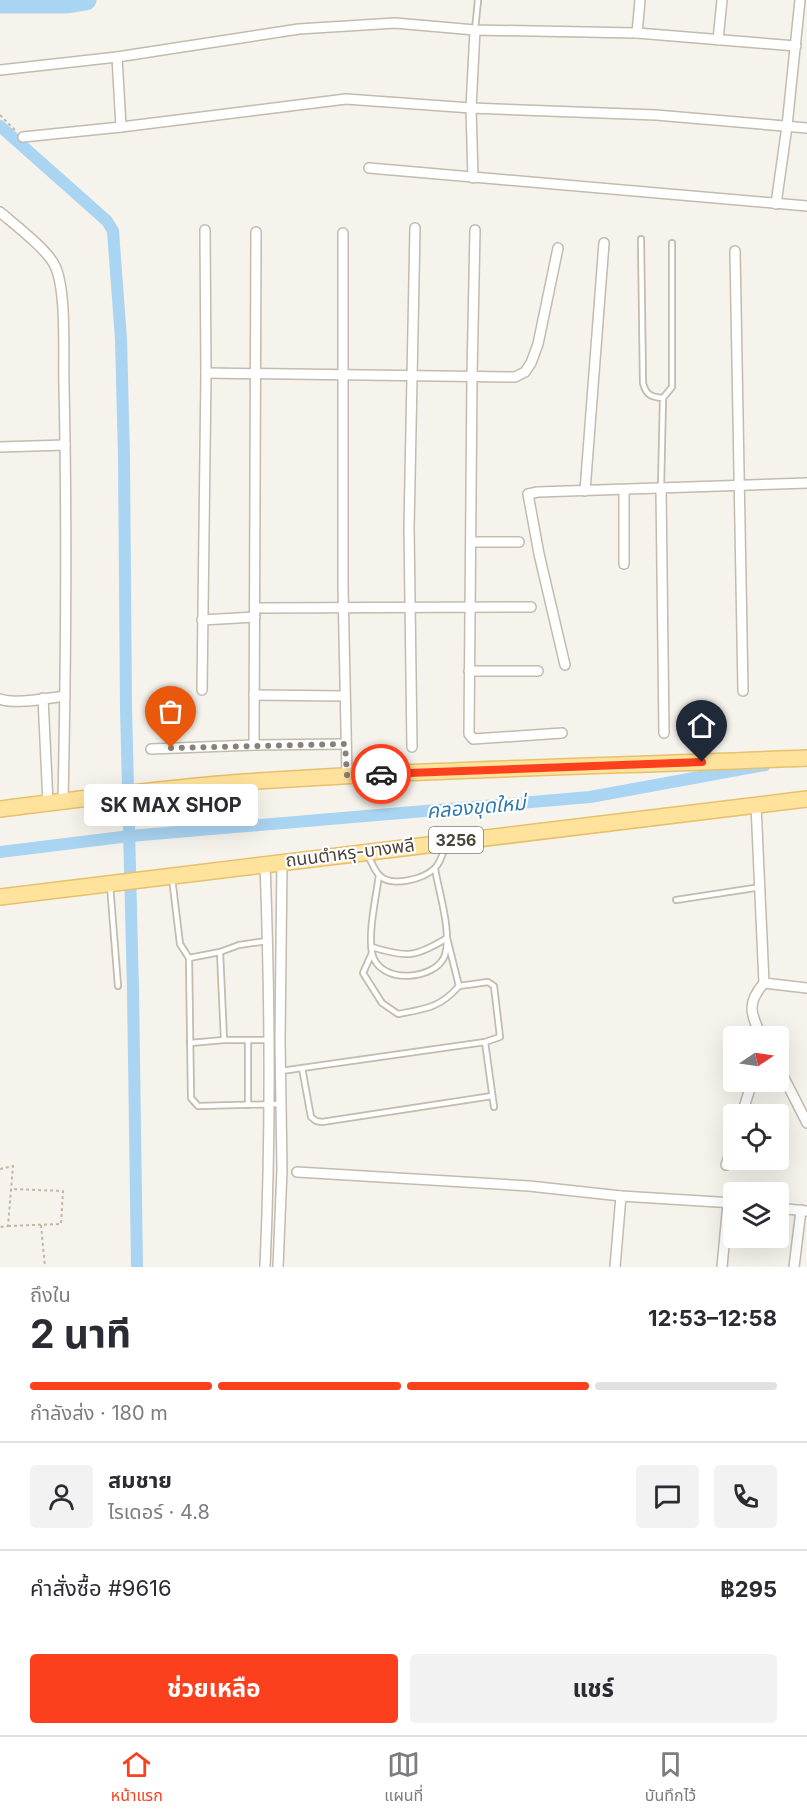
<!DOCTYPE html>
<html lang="th">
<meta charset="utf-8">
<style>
body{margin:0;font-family:Inter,"Noto Sans Thai",sans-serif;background:#f2f2f3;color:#2b2b33;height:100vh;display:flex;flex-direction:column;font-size:22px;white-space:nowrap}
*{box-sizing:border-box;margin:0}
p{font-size:20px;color:#7c7c81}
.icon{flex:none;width:33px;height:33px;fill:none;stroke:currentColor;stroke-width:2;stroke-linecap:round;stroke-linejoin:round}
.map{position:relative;height:1267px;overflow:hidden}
.sheet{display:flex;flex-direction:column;background:#fff;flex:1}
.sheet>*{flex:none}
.needle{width:39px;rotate:77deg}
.controls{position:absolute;left:723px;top:1026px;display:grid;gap:12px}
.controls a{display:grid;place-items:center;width:66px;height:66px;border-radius:6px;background:#fff;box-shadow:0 6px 24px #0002;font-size:30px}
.pin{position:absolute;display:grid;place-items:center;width:51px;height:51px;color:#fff;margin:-62px -26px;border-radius:50% 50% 50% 0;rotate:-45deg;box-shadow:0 0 6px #0007}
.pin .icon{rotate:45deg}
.courier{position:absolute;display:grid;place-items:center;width:60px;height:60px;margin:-30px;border:4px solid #fc3f1d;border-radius:50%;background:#fff;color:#222;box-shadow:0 2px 8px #0007}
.bubble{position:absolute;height:42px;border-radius:6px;background:#fff;box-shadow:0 6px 24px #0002;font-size:20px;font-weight:700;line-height:42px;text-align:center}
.headline em{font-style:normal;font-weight:700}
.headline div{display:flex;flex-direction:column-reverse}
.headline{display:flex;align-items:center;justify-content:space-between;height:102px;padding:0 30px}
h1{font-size:39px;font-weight:700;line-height:45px}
.bar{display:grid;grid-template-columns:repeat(4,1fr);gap:9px 6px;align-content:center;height:72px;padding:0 30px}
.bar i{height:8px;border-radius:4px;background:#e1e1e2}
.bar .active{background:#fc3f1d}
.bar p{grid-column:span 4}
.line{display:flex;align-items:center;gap:15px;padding:0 30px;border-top:2px solid #e1e1e2}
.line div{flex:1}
.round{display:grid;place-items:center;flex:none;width:63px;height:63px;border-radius:6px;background:#f2f2f3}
.primary-button{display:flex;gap:12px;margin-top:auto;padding:12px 30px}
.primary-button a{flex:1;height:69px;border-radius:6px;background:#fc3f1d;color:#fff;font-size:24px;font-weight:700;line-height:69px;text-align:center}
.primary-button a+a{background:#f2f2f3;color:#2b2b33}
.tabs{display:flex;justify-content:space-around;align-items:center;height:84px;border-top:2px solid #e1e1e2;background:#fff;font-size:16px;color:#7c7c81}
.tabs a{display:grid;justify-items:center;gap:3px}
.tabs .active{color:#fc3f1d}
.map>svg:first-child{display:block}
</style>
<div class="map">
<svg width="807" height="1267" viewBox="0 0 807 1267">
<rect width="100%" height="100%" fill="#f6f3ec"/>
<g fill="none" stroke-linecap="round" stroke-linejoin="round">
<g stroke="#a9d4f2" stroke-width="12">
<polyline points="0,126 107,221 113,231 121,339 124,458 126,708 133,990 137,1267"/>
<polyline points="0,852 130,836 590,797 765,765"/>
</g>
<polyline stroke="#a9d4f2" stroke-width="21" points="0,3 67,3 86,0"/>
<defs>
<g id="lane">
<polyline points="475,30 478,0"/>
<path d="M 641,239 L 643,383 C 646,395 651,397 663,398 L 661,487"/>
<polyline points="663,398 672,387 672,243"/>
<path d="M 367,854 C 371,860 374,870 379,875 C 391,888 424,879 435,868 C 441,862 443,853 445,846"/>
<path d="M 379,875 C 376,898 368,931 372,953 C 379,986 437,980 445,955 C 452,933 439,892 435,869"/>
<polyline points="172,878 180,944 189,958 220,952 224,1040 268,1040"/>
<polyline points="110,885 118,986"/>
<polyline points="676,900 761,887"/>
<polyline points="220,952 239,945 267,941"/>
<path d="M 372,953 L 363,973 L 382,1003 L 398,1014 C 425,1009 440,1008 459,986"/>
<polyline points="189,958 191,1098 198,1106 281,1104"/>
<polyline points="248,1040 248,1105"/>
<polyline points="485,1042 494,1107"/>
<polyline points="190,1043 224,1040"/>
<polyline points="302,1068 311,1117 316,1121 322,1122 492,1096"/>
<path d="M 281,1071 L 485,1042 L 500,1037 L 494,986 L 488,982 L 459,986 L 447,938 C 416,957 407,958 372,947"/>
</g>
<g id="street">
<polyline points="637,33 640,0"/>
<polyline points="718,40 722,0"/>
<polyline points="117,57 121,127"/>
<polyline points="0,70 117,57 299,29 395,23 475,30 637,33 796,46"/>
<polyline points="23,137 121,127 346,99 471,108 656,115 807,128"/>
<polyline points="369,168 807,206"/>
<polyline points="473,178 471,108 475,30"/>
<polyline points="776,204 787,126 800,0"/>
<path d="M 0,212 C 15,225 47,249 55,266 C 67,291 63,357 64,387 C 67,525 66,663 63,801"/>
<polyline points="475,230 472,376 469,734 473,739 562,733"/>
<polyline points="343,233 343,587 347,776"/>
<polyline points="735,251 743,691"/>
<polyline points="206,373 515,377 525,372 531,363 538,344 558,248"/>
<polyline points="0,447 65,445"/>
<polyline points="661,489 664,733"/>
<polyline points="585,491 604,243"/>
<polyline points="471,542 519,542"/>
<polyline points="624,564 624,490"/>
<polyline points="255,608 531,607"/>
<polyline points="202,620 255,617"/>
<polyline points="565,665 539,554 528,494 538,492 807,483"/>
<polyline points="469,671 538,671"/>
<polyline points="202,690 206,373 205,230"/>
<polyline points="254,695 344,696"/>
<polyline points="43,698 48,803"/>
<path d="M 0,699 C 14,705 49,698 65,696"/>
<polyline points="254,745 256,232"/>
<polyline points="412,747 409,528 415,228"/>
<polyline points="151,749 254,745 345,744"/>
<polyline points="756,805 764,983 807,988"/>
<path d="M 265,864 C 270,998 271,1133 265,1267"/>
<path d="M 761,1036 C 751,1013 746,1004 764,983"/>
<polyline points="778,1066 807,1123"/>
<polyline points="742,1114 752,1082"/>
<polyline points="726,1165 734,1142"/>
<polyline points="297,1172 529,1186 621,1196 734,1203"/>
<polyline points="778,1208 806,1211"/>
<polyline points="278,1267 282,1170 280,1040 282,862"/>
<polyline points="615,1267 621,1196"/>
<polyline points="722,1267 728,1203"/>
<polyline points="794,1267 801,1210"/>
</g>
<g id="primary">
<path d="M 0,809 C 81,799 162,788 244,782 C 431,769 619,766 807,758"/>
<polyline points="0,897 807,799"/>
</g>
</defs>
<use href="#lane" stroke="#c2bbae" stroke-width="8"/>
<use href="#street" stroke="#c2bbae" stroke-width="12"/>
<use href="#primary" stroke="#e6c16a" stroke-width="18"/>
<g stroke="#c4b79f" stroke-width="2" stroke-dasharray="3 3" stroke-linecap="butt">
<polyline points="0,115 15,130"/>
<polyline points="0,1169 13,1166 8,1226 0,1227"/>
<polyline points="41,1225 45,1267"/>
<polyline points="8,1226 61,1224 63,1191 11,1189"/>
</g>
<use href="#lane" stroke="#fff" stroke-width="4.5"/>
<use href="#street" stroke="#fff" stroke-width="9"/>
<use href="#primary" stroke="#ffe39c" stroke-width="15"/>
</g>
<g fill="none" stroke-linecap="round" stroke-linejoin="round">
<polyline stroke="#878178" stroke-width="6" stroke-dasharray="0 10.8" points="171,748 345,744 347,776 381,774"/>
<polyline stroke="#fc3f1d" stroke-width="8" points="381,774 702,762"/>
</g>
<g text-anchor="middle" stroke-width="4.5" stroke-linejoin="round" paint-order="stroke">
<rect fill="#fff" stroke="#817c74" stroke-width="1.5" x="429" y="827" width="54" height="26" rx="4.5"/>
<g font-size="16" font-weight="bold" fill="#4b4439">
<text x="456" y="846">3256</text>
</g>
<g font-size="18" fill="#4b4439" stroke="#fff">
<text transform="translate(350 853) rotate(-7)" y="6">ถนนตำหรุ-บางพลี</text>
</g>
<g font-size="20" font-style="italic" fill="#2e7ab2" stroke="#fff">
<text transform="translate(476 807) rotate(-5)" y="7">คลองขุดใหม่</text>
</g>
</g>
</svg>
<div class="controls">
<a><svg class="needle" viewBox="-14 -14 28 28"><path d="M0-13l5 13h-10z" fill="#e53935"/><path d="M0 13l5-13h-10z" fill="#7c7c81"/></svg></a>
<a><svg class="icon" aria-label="locate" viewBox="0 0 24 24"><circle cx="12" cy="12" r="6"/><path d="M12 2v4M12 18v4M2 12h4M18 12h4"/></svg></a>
<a><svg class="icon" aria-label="layers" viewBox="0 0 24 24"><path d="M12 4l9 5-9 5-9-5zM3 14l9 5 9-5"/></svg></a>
</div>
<div class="pin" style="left:171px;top:748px;background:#ea580c"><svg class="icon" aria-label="bag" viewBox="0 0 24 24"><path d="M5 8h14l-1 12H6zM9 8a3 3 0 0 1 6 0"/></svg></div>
<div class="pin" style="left:702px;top:762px;background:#1f2937"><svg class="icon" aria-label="home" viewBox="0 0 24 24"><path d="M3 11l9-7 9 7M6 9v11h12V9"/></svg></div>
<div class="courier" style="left:381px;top:774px"><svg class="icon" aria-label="car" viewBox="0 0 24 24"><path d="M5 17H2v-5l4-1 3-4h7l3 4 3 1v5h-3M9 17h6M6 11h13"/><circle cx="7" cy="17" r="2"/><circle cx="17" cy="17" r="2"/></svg></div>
<div class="bubble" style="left:84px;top:784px;width:174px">SK MAX SHOP</div>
</div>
<section class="sheet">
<div class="headline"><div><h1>2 นาที</h1><p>ถึงใน</p></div><em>12:53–12:58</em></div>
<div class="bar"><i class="active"></i><i class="active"></i><i class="active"></i><i></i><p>กำลังส่ง · 180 m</p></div>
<div class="line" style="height:108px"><a class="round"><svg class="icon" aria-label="person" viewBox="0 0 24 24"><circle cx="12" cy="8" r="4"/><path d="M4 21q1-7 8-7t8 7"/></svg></a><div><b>สมชาย</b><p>ไรเดอร์ · 4.8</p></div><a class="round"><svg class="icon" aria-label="chat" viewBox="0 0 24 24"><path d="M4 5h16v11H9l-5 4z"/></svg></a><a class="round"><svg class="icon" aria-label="phone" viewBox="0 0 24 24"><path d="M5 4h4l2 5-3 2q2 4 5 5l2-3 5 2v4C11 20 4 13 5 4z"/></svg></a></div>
<div class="line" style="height:78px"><div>คำสั่งซื้อ #9616</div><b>฿295</b></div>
<div class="primary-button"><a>ช่วยเหลือ</a><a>แชร์</a></div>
</section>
<nav class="tabs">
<a class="active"><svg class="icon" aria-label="home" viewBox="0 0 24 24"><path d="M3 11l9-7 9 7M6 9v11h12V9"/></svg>หน้าแรก</a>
<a><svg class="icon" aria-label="map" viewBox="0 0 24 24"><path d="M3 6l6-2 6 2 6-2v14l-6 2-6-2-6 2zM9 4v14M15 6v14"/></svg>แผนที่</a>
<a><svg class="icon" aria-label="saved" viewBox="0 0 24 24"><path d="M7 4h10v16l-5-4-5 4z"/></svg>บันทึกไว้</a>
</nav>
